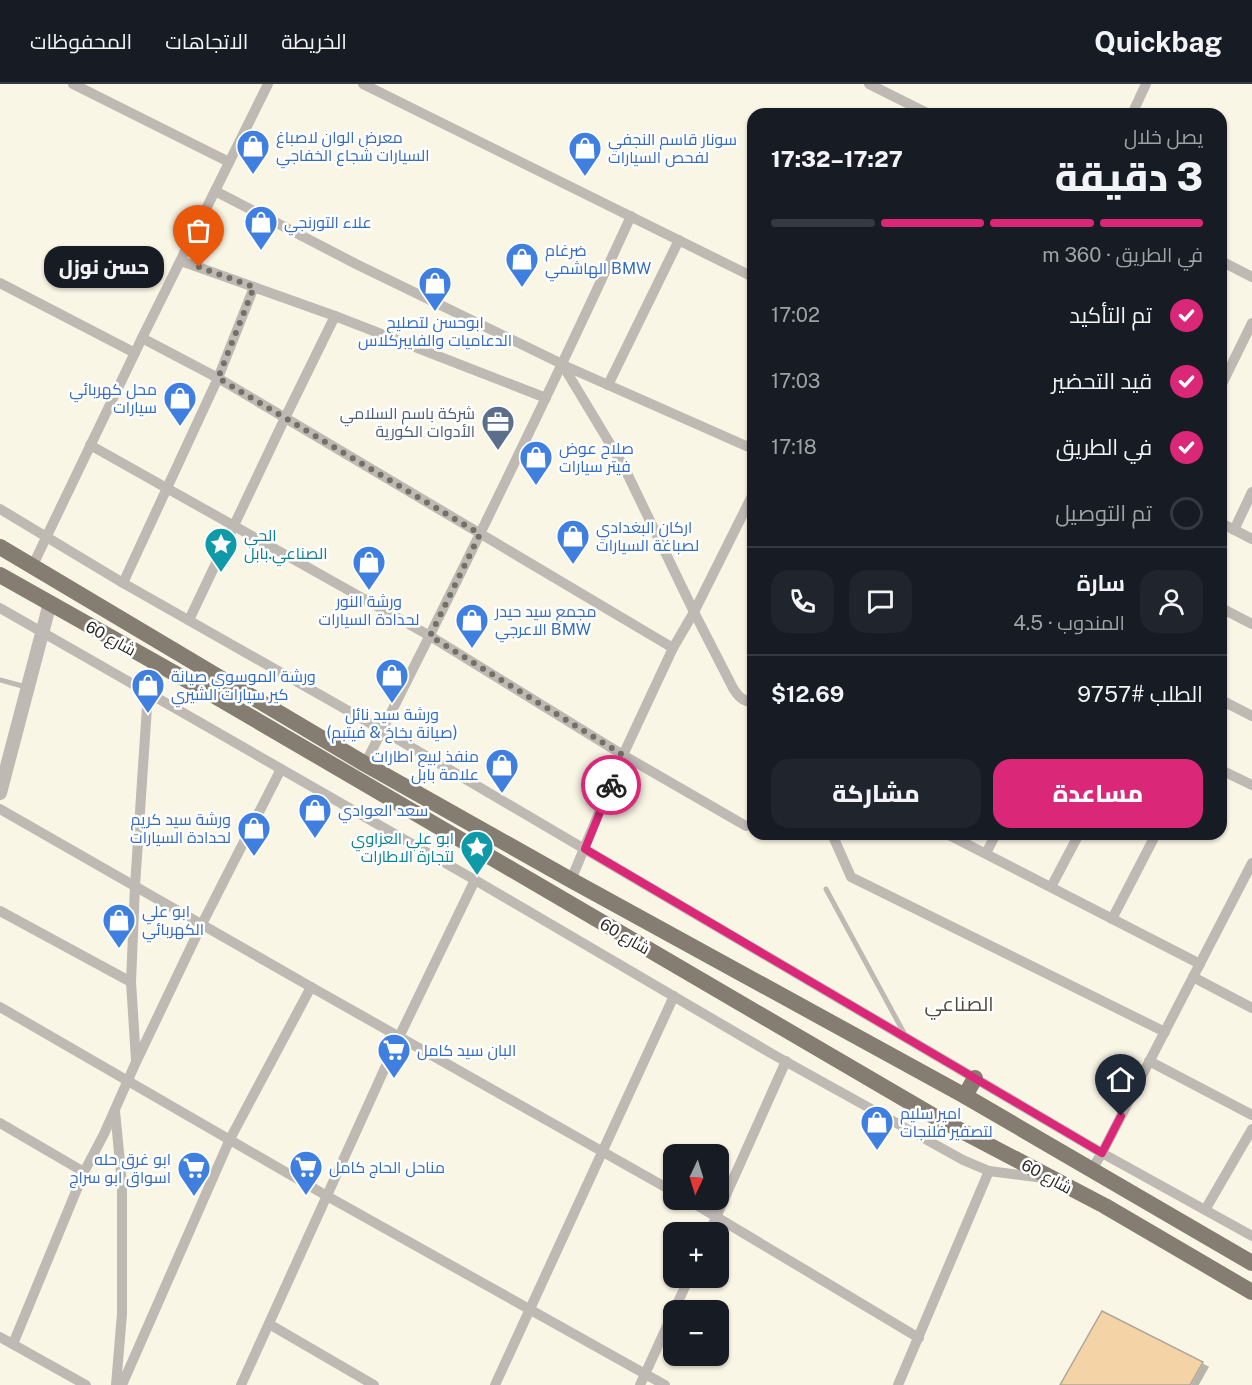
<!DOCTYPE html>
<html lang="ar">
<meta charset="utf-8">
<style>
body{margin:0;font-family:"Public Sans",Cairo,sans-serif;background:#20242c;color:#f1f3f6;direction:rtl;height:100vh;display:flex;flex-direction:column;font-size:22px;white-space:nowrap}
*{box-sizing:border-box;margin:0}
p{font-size:20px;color:#9ea1a6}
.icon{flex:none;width:33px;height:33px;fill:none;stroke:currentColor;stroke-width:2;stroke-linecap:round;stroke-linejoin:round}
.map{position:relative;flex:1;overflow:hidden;direction:ltr}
.panel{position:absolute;left:747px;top:24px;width:480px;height:732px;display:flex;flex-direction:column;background:#171b24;border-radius:18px;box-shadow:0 2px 4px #0004;direction:rtl}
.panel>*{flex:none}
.needle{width:39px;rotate:184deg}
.fabs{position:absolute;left:663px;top:1060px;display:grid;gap:12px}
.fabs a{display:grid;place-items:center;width:66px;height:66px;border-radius:12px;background:#171b24;box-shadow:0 2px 4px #0004;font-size:30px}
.pin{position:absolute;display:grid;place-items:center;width:51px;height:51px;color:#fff;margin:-62px -26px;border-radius:50% 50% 50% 0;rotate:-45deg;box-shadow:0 0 6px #0007}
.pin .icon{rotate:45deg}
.courier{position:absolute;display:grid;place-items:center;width:60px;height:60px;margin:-30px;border:4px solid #db2777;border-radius:50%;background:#fff;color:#222;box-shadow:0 2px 8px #0007}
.bubble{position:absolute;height:42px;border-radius:18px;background:#171b24;box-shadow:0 2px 4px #0004;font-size:20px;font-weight:800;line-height:42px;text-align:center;direction:rtl}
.summary em{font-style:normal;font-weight:800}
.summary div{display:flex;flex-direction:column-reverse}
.summary{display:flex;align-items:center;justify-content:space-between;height:102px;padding:0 24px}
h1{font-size:39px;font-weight:800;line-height:45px}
.bar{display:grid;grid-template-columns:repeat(4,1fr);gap:9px 6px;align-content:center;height:72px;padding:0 24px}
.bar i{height:8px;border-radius:4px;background:#363941}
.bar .on{background:#db2777}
.bar p{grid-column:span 4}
.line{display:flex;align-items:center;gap:15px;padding:0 24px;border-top:2px solid #363941}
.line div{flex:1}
.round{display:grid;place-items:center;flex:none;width:63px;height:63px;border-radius:18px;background:#20242c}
ol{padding:0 24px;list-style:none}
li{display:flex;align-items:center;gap:18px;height:66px}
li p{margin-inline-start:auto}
li .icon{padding:6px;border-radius:50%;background:#db2777;color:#fff;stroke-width:4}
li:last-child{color:#9ea1a6}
li i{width:33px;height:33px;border:3px solid #363941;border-radius:50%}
.action{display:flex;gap:12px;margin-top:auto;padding:12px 24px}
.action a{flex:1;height:69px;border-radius:18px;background:#db2777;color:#fff;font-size:24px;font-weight:800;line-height:69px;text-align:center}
.action a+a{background:#20242c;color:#f1f3f6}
header{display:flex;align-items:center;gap:36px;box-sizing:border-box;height:84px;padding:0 30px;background:#171b24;border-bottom:2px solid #363941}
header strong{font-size:28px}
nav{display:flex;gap:33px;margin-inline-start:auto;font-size:21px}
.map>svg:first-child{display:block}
</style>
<header>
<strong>Quickbag</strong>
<nav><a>الخريطة</a><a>الاتجاهات</a><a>المحفوظات</a></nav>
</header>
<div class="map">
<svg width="1252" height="1301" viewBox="0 0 1252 1301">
<defs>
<filter id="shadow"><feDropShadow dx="5" dy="5" stdDeviation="0" flood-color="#0004"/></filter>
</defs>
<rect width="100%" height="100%" fill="#f9f6e6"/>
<polygon fill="#f4d3a6" stroke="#b0a699" stroke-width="1.5" filter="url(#shadow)" points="1102,1227 1203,1278 1190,1301 1060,1301"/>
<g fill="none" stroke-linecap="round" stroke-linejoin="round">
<g stroke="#beb9b3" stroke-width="5">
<polyline points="0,596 26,603"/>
<polyline points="826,805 904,949"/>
</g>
<g stroke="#beb9b3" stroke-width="10">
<polyline points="73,0 229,78"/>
<polyline points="363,0 753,193"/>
<polyline points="869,0 929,30"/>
<polyline points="1132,30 1146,0"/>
<path d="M 215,107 L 358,181 L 562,280 L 624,383 L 694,528 L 733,604 C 738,612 743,618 753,618"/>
<polyline points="181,177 335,232 546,314"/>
<polyline points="1221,177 1252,193"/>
<polyline points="0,199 135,269"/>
<polyline points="142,254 218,294 673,564"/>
<polyline points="563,281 753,365"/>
<polyline points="608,301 679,156"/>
<polyline points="1221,302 1252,239"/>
<polyline points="90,361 430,552 623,671 746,742"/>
<polyline points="0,425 123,499 382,646 1102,1069 1252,1152"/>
<polyline points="1221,439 1252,455"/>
<polyline points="1234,446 1252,408"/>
<polyline points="32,483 142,254 268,0"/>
<polyline points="123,499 218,294 254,203"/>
<polyline points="0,524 475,796 774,971 963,1076 989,1087 1044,1094"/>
<polyline points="1221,524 1252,540"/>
<polyline points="189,536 285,334 335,232"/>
<polyline points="1221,616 1252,632"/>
<path d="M 365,680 C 457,499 546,317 631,132"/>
<polyline points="1221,686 1252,701"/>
<polyline points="0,725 311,903 674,1108"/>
<polyline points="832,750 851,793 1165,948"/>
<polyline points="947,750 1200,880"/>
<polyline points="986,769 996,750"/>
<polyline points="571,796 623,671 673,564 694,528 753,410"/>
<polyline points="1051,803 1079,750"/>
<polyline points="0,827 131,898"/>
<polyline points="1112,835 1156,750"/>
<polyline points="1193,893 1252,924"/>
<polyline points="0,923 327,1112 665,1301"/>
<polyline points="136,976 131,898 135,802 148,608"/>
<polyline points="1149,977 1252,1031"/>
<polyline points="115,1027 122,1099 122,1230 116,1301"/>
<polyline points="0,1039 84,1088"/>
<polyline points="1092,1085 1102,1069 1252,779"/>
<polyline points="688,1116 919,1254"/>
<polyline points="1205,1126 1252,1045"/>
<polyline points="709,1149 786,977"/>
<polyline points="269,1240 374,1301"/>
<polyline points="0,1253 86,1301"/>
<polyline points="13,1260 84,1088 104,1050 136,978 202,840 281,685"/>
<polyline points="122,1301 230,1055 311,903"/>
<polyline points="241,1301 399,953 475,796"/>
<polyline points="495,1301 674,912"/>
<polyline points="640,1301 689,1194"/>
<polyline points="898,1301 989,1087"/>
</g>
<polyline stroke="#beb9b3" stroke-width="14" points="0,709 50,519"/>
<g stroke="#867d72" stroke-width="16">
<polyline points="0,463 365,680 571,796 965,1012 1252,1179"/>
<polyline points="0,491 208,608 937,1034 1105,1122 1252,1208"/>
<polyline points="965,1012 975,994"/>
</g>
</g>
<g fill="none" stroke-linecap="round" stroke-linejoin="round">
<polyline stroke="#727167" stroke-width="6" stroke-dasharray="0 10.8" points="199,183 254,203 218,294 480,450 430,552 623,671 611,701"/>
<polyline stroke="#db2777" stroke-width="8" points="611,701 585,765 1102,1069 1121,1032"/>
</g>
<defs>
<symbol id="shop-pin" viewBox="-11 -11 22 30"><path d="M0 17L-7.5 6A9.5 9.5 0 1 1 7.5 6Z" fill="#3f7fe0" stroke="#fff"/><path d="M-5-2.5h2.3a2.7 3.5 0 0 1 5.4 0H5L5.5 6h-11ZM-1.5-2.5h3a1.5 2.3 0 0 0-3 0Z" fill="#fff"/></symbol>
<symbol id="office-pin" viewBox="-11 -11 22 30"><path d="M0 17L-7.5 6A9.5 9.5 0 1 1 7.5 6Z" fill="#5c6f8a" stroke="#fff"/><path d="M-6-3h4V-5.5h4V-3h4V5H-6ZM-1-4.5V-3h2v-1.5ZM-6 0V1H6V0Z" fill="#fff"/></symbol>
<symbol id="sight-pin" viewBox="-11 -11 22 30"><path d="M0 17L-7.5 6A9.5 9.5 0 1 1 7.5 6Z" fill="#0f9aa8" stroke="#fff"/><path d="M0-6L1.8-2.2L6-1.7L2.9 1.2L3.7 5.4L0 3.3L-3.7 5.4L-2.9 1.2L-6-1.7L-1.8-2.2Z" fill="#fff"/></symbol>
<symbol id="supermarket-pin" viewBox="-11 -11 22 30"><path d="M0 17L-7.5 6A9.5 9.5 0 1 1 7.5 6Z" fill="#3f7fe0" stroke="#fff"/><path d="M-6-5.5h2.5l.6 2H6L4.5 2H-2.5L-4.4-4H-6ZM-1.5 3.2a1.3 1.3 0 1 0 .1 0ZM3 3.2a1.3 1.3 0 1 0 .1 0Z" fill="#fff"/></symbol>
</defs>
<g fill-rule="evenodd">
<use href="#shop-pin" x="234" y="43" width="38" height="52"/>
<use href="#shop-pin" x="566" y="45" width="38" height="52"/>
<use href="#shop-pin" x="242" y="119" width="38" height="52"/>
<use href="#shop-pin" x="503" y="156" width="38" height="52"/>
<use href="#shop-pin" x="416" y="180" width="38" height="52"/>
<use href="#shop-pin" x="161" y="295" width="38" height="52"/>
<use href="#office-pin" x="479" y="319" width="38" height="52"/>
<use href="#shop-pin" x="517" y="354" width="38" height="52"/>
<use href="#shop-pin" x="554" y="433" width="38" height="52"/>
<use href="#sight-pin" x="202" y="441" width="38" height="52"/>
<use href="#shop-pin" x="350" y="459" width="38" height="52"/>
<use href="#shop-pin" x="453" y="517" width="38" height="52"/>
<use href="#shop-pin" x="373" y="572" width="38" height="52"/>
<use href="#shop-pin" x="129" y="582" width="38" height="52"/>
<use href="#shop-pin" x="483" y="662" width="38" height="52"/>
<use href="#shop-pin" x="296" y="707" width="38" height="52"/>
<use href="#shop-pin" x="235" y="725" width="38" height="52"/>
<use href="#sight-pin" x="458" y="744" width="38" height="52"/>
<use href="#shop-pin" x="100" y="817" width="38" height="52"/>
<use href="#supermarket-pin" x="375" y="947" width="38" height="52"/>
<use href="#shop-pin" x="858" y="1019" width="38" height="52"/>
<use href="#supermarket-pin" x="287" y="1064" width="38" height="52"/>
<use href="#supermarket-pin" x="175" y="1065" width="38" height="52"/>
</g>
<g text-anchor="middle" stroke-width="5" stroke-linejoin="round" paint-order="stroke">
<g font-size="16" fill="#366cbe" stroke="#fff" text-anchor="start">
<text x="276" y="59">معرض الوان لاصباغ<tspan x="276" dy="18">السيارات شجاع الخفاجي</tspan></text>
<text x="608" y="61">سونار قاسم النجفي<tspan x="608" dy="18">لفحص السيارات</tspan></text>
<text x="284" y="144">علاء التورنجي</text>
<text x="545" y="172">ضرغام<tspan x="545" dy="18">الهاشمي BMW</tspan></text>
<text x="435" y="244" text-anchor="middle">ابوحسن لتصليح<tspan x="435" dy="18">الدعاميات والفايبركلاس</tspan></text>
<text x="157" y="311" text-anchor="end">محل كهربائي<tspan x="157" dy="18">سيارات</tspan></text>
<text x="559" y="370">صلاح عوض<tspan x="559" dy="18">فيتر سيارات</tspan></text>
<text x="596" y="449">اركان البغدادي<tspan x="596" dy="18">لصباغة السيارات</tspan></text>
<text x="369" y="523" text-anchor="middle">ورشة النور<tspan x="369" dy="18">لحدادة السيارات</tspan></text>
<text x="495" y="533">مجمع سيد حيدر<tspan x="495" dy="18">الاعرجي BMW</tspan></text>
<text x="171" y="598">ورشة الموسوي صيانة<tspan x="171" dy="18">كير سيارات الشيري</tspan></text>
<text x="392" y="636" text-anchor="middle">ورشة سيد نائل<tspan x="392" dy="18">(صيانة بخاخ &amp; فيتبم)</tspan></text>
<text x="479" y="678" text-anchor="end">منفذ لبيع اطارات<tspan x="479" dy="18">علامة بابل</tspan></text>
<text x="338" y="732">سعد العوادي</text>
<text x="231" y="741" text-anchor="end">ورشة سيد كريم<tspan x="231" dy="18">لحدادة السيارات</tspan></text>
<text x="142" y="833">ابو علي<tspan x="142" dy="18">الكهربائي</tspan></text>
<text x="417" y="972">البان سيد كامل</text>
<text x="900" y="1035">امير سليم<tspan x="900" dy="18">لتصفير فلنجات</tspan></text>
<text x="171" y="1081" text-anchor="end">ابو غرق حله<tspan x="171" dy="18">اسواق ابو سراج</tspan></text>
<text x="329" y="1089">مناحل الحاج كامل</text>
</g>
<g font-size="16" fill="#4e5e75" stroke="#fff" text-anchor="end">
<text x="475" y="335">شركة باسم السلامي<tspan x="475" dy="18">الأدوات الكورية</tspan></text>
</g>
<g font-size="16" fill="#0d838f" stroke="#fff" text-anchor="start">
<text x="244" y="457">الحي<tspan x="244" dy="18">الصناعي.بابل</tspan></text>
<text x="454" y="760" text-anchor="end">ابو علي العزاوي<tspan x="454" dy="18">لتجارة الاطارات</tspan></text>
</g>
<g font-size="16" fill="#2a2923" stroke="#fff">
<text transform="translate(111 554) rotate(29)" y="6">شارع 60</text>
<text transform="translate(625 852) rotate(30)" y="6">شارع 60</text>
<text transform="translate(1047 1092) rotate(28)" y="6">شارع 60</text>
</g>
<g font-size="20" fill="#4f4c3f" stroke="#fff">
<text x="959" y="927">الصناعي</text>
</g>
</g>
</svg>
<div class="fabs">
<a><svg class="needle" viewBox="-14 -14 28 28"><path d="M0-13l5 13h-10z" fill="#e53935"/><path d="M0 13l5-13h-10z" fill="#9ea1a6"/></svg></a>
<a>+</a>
<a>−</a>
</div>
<div class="pin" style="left:199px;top:183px;background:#ea580c"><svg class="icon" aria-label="bag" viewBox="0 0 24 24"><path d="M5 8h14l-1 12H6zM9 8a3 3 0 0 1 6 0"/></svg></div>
<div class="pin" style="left:1121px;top:1032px;background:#1f2937"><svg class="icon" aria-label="home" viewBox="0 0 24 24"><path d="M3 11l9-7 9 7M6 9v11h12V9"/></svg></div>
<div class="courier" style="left:611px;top:701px"><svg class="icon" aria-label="bike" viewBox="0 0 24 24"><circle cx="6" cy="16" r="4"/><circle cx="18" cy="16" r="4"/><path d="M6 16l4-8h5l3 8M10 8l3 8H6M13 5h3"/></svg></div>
<div class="bubble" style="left:44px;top:162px;width:120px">حسن نوزل</div>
<section class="panel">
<div class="summary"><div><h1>3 دقيقة</h1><p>يصل خلال</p></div><em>17:27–17:32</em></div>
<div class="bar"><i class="on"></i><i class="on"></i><i class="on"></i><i></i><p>في الطريق · 360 m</p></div>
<ol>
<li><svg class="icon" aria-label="check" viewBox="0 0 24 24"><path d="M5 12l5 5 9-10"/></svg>تم التأكيد<p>17:02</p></li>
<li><svg class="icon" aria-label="check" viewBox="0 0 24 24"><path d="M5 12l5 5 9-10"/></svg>قيد التحضير<p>17:03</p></li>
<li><svg class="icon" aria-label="check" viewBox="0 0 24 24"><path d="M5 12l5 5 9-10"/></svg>في الطريق<p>17:18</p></li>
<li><i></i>تم التوصيل</li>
</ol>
<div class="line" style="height:108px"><a class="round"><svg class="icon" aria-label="person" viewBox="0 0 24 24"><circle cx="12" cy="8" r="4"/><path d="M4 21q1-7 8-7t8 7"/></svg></a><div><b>سارة</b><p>المندوب · 4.5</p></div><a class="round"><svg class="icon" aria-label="chat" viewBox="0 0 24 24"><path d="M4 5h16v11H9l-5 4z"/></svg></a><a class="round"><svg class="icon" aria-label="phone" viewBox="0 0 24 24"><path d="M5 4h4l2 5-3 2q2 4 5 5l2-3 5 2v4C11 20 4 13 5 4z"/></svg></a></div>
<div class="line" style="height:78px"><div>الطلب #9757</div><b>$12.69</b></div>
<div class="action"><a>مساعدة</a><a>مشاركة</a></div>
</section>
</div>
